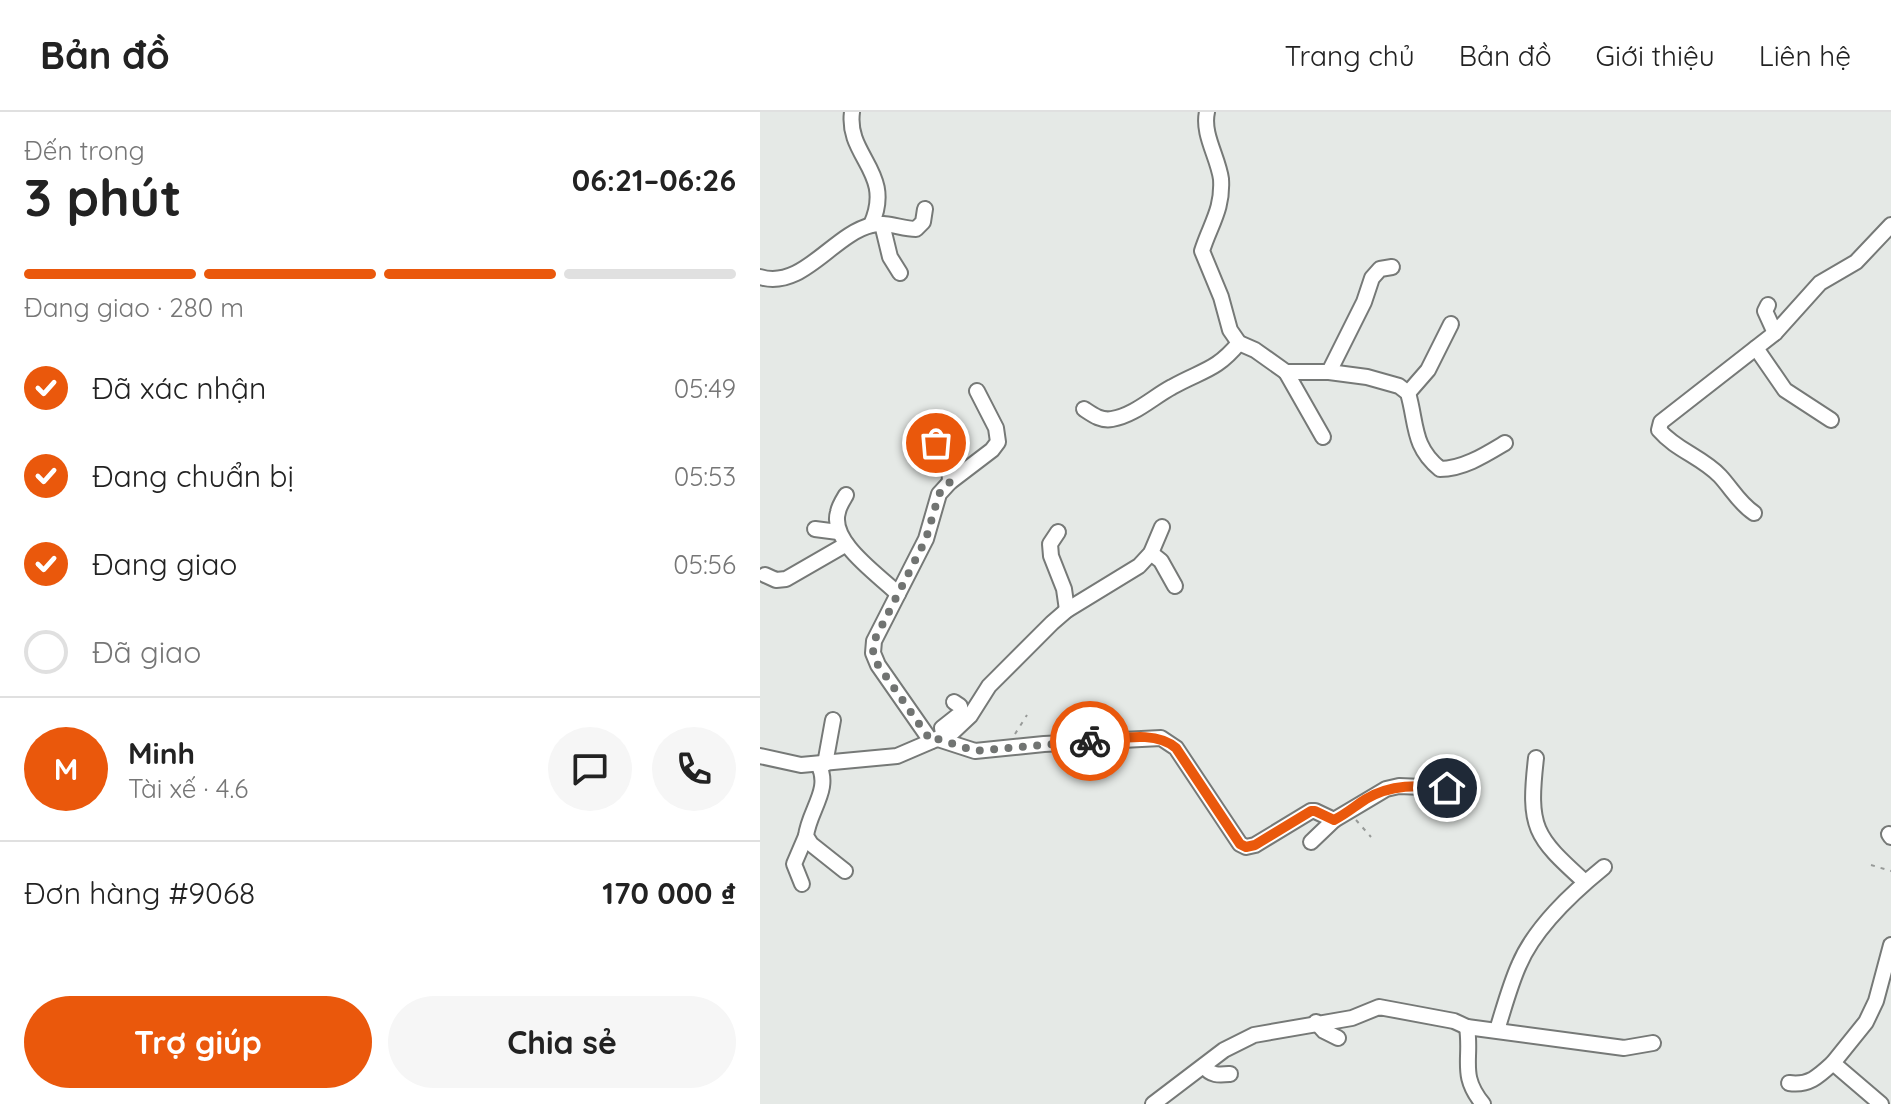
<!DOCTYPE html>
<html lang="vi">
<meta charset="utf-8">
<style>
body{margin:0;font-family:Quicksand,sans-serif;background:#f6f6f6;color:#222;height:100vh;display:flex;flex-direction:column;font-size:30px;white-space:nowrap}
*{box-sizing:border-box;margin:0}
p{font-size:26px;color:#767676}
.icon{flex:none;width:44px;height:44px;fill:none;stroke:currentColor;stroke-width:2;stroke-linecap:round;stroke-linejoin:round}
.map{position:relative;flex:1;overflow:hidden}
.panel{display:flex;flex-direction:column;background:#fff;width:760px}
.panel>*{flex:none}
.pin{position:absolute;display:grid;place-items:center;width:68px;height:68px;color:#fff;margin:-34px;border:4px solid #fff;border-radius:50%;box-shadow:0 2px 8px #0007}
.courier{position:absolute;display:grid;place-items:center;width:80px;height:80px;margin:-40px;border:6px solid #ea580c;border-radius:50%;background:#fff;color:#222;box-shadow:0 2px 10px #0007}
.overview em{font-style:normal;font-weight:700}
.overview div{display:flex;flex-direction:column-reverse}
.overview{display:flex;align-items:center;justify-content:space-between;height:136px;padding:0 24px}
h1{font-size:52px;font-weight:700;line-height:60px}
.bar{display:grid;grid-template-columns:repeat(4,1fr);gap:12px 8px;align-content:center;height:96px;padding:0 24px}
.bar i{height:10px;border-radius:6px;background:#e0e0e0}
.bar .on{background:#ea580c}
.bar p{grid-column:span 4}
.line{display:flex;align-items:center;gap:20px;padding:0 24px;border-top:2px solid #e0e0e0}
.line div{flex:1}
.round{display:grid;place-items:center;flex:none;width:84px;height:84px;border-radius:42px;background:#f6f6f6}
ol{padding:0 24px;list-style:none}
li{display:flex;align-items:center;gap:24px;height:88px}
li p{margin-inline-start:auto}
li .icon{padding:8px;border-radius:50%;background:#ea580c;color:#fff;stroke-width:4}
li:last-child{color:#767676}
li i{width:44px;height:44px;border:4px solid #e0e0e0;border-radius:50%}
.action{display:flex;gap:16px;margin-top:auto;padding:16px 24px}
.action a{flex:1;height:92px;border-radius:48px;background:#ea580c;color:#fff;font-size:32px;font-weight:700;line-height:92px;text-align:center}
.action a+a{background:#f6f6f6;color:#222}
header{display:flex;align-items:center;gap:48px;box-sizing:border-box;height:112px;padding:0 40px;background:#fff;border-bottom:2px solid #e0e0e0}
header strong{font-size:38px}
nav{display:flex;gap:44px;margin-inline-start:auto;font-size:28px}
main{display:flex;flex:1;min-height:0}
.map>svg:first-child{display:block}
</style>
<header>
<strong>Bản đồ</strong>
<nav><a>Trang chủ</a><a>Bản đồ</a><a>Giới thiệu</a><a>Liên hệ</a></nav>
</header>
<main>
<section class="panel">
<div class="overview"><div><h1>3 phút</h1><p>Đến trong</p></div><em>06:21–06:26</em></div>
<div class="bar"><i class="on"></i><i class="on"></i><i class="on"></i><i></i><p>Đang giao · 280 m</p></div>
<ol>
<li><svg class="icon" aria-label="check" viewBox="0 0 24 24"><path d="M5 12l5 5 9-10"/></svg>Đã xác nhận<p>05:49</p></li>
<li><svg class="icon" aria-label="check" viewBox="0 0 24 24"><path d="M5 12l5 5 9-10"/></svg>Đang chuẩn bị<p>05:53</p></li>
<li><svg class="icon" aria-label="check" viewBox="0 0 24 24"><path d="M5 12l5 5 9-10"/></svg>Đang giao<p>05:56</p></li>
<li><i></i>Đã giao</li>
</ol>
<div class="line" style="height:144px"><b class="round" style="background:#ea580c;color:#fff">M</b><div><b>Minh</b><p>Tài xế · 4.6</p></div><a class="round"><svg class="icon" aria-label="chat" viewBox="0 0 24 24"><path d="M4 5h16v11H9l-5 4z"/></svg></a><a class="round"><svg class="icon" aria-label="phone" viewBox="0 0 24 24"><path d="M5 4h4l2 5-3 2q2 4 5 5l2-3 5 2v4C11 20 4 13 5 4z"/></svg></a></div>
<div class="line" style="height:104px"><div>Đơn hàng #9068</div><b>170 000 ₫</b></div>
<div class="action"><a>Trợ giúp</a><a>Chia sẻ</a></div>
</section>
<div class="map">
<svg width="1131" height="992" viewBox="0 0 1131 992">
<rect width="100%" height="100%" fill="#e5e9e6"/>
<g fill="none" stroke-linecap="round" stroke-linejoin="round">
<defs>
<g id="minor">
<path d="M 92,0 C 86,45 135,60 111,113"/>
<path d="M 447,0 C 442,22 458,45 461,67 C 463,98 450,113 442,139 L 461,185 L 470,218 L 479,231 L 495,238 L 526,260 L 569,260 L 607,265 L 639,274 L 648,281 C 657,312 652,334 680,357 C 703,357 725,343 745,331"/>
<polyline points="122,112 130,145 140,161"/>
<path d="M 0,165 C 43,178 73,122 112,113 C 127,109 141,117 156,117 L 163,110 L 165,97"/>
<polyline points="1008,193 1005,199 1015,221"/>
<polyline points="996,236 1025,278 1071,308"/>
<polyline points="526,260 563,325"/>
<polyline points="569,260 604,190 612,166 620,157 632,155"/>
<polyline points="648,281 668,258 691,212"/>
<path d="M 324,297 C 333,303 341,309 352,307 C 375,303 393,285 412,275 C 442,258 456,259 479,231"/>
<path d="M 169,325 C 183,337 190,352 190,370"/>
<path d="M 86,383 C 83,388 79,394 78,400 C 69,430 119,463 138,482"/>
<path d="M 994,401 C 979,391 972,377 960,364 C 942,345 916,338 899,318 L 901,310 L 1015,221 L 1060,171 L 1096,150 L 1131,113"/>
<polyline points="55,417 78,420"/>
<polyline points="298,420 290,432 291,444 304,477 307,498"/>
<polyline points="391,441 401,449 415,474"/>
<polyline points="5,463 16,468 26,467 85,433"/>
<polyline points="184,625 182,616 201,601 200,594 194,590"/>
<polyline points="178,627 215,639 284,632 401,626 416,636 480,732 486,735 495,733 551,699 555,699 574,708 626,677 639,674 687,676"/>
<polyline points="171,629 118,553 113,541 114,529 166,427 179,382 190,370 232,338 238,330 236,316 217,279"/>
<polyline points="0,644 41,653 137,644 193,620 210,604 229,574 292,511 307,498 379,454 391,441 402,415"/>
<path d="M 776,646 C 768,716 774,724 825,770"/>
<path d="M 58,652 C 72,677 49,698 46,724 L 51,732 L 85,759"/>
<polyline points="65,652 73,608"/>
<polyline points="1129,722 1131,725"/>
<polyline points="551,730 574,708"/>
<polyline points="42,772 34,752 46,724"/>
<polyline points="556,910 564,919 578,926"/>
<path d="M 707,915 C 712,948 699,963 723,992"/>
<path d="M 737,918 C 744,896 750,873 759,853 C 775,815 812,781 844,755"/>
<path d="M 444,954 C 451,964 459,963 470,962"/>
<path d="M 1029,971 C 1049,974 1059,964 1073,951"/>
<polyline points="393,992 464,938 494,923 592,906 619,895 694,909 707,915 864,936 893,931"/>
<polyline points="1121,992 1073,951 1106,910 1116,889 1131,833"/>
</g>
</defs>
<use href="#minor" stroke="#767977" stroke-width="18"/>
<g stroke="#979a98" stroke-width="2" stroke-dasharray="4 6" stroke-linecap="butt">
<polyline points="255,622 267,603"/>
<polyline points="596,708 611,725"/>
<polyline points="1111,753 1131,759"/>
</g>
<use href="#minor" stroke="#fff" stroke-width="14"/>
</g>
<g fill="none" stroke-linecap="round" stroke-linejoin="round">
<polyline stroke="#717472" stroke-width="8" stroke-dasharray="0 14.4" points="176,331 190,357 190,370 179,382 166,427 114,529 113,541 118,553 171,629 178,627 215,639 330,629"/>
<path stroke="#ea580c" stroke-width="10" d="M 330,629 C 356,628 394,617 416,636 L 480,732 L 486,735 L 495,733 L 551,699 L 555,699 L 574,708 C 586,702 595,694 606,687 C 631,672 658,673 687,676"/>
</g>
</svg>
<div class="pin" style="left:176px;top:331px;background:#ea580c"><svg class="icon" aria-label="bag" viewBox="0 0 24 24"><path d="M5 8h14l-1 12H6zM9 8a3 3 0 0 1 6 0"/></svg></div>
<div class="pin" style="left:687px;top:676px;background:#1f2937"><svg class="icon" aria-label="home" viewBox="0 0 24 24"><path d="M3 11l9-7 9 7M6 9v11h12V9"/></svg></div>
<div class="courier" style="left:330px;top:629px"><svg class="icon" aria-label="bike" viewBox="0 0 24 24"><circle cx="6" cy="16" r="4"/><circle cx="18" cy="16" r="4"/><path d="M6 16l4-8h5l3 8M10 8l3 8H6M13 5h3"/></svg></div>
</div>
</main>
